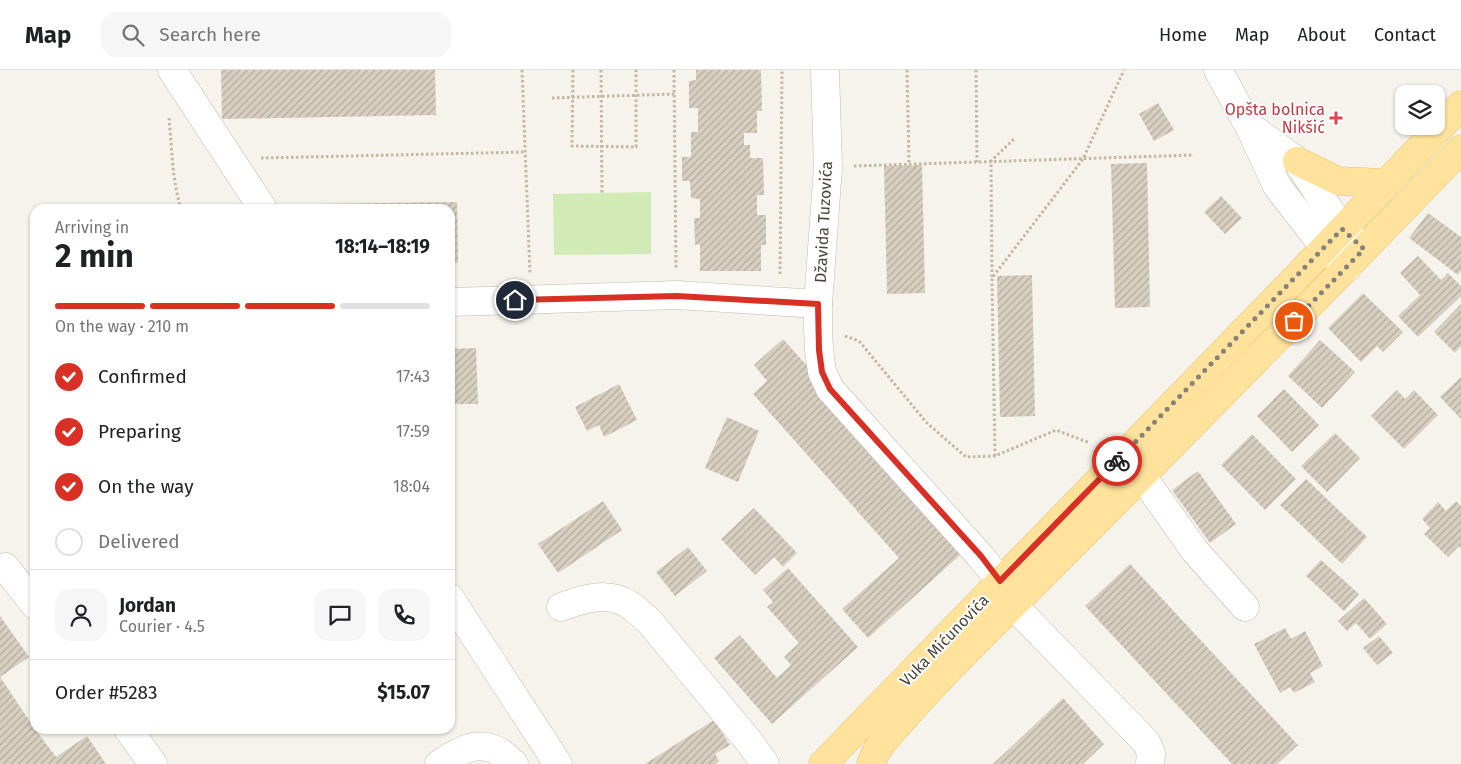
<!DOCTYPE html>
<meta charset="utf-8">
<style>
body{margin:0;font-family:"Fira Sans",sans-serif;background:#f6f6f6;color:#202124;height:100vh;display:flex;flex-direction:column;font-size:19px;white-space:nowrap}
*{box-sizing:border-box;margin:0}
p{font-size:16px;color:#757577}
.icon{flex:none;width:28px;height:28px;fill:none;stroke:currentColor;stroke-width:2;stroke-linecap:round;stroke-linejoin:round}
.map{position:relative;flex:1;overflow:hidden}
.drawer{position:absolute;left:30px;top:134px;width:425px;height:530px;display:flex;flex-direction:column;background:#fff;border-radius:15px;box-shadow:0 1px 4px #0004}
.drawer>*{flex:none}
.buttons{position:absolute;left:1395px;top:15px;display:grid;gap:10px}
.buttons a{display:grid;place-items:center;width:50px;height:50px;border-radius:10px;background:#fff;box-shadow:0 1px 4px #0004;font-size:25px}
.pin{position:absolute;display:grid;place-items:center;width:42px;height:42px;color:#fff;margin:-21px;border:2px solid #fff;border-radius:50%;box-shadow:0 1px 5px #0007}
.courier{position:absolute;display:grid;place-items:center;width:50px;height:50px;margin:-25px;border:4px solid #d93025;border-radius:50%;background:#fff;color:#222;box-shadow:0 1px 6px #0007}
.headline em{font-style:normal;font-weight:700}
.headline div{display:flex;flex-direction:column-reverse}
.headline{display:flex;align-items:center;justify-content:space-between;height:85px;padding:0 25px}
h1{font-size:32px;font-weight:700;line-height:38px}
.bar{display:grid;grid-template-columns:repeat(4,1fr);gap:8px 5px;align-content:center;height:60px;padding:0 25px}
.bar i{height:6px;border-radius:4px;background:#e0e0e0}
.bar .selected{background:#d93025}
.bar p{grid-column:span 4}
.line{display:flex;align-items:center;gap:12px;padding:0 25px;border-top:1px solid #e0e0e0}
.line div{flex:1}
.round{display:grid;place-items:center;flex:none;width:52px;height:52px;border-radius:15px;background:#f6f6f6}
ol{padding:0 25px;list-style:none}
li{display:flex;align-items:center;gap:15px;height:55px}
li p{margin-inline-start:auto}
li .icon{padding:5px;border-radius:50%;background:#d93025;color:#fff;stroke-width:4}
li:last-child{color:#757577}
li i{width:28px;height:28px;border:2px solid #e0e0e0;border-radius:50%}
header{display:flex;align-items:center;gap:30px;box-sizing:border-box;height:70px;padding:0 25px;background:#fff;border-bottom:1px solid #e0e0e0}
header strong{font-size:24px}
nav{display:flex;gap:28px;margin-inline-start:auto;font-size:18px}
.search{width:350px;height:45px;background:#f6f6f6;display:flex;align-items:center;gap:12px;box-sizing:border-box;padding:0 18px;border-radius:15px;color:#757577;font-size:19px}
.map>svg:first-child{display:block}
</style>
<header>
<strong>Map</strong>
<div class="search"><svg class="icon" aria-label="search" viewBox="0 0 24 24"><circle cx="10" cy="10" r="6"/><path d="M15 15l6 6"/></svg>Search here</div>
<nav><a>Home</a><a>Map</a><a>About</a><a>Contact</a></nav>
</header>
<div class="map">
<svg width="1461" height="694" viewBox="0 0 1461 694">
<defs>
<pattern id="building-hatch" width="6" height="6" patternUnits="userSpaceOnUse" patternTransform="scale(1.25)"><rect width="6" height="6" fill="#d8cfc1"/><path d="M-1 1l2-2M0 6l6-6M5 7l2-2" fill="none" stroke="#b1aa9e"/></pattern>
</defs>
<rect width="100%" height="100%" fill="#f6f3ec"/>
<polygon fill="#d2eab5" points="651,122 651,184 554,185 553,124"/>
<g fill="url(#building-hatch)">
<polygon points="221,0 435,0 436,45 222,49"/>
<polygon points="696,0 761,0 762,41 757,41 757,63 744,63 744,75 750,75 750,88 763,88 764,125 757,125 757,145 766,145 766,175 761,175 761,201 700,201 700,174 695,175 694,148 700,148 700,129 691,128 690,111 682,111 682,87 691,87 691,62 698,62 698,38 689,38 689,11 696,10"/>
<polygon points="1158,33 1174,60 1154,71 1139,44"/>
<polygon points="1147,93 1150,237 1115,238 1111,94"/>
<polygon points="922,95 925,223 887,224 884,96"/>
<polygon points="1221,126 1242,148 1225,164 1204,142"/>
<polygon points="457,132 458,193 450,193 450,139 313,139 313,134"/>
<polygon points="1428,143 1461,167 1461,201 1458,205 1409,168"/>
<polygon points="1418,186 1441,210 1448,203 1461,216 1461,226 1418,267 1398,246 1420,225 1400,203"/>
<polygon points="1032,205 1035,346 1000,347 997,206"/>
<polygon points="1363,223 1403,262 1383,282 1377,276 1361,292 1328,258"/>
<polygon points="1461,234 1461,276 1455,283 1434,262"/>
<polygon points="783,269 969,477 868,568 842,539 899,488 753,324 767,311 754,295"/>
<polygon points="1320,270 1355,302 1322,338 1288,306"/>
<polygon points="476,278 478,334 450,334 450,279"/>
<polygon points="1461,307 1461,349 1440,327"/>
<polygon points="619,314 637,350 604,367 599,355 587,361 575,337"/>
<polygon points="1284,319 1319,355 1292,382 1257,346"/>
<polygon points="1397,320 1405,329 1414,320 1438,345 1404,379 1371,346"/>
<polygon points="727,347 759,361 738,412 705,398"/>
<polygon points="1335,363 1360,388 1327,422 1301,396"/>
<polygon points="1252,364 1296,409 1265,440 1221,395"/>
<polygon points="1198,401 1236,454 1210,473 1172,420"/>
<polygon points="1306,409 1367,467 1342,494 1280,435"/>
<polygon points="603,431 622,460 558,503 538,474"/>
<polygon points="1456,431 1461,436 1461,479 1459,476 1448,487 1424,464 1430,458 1422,449 1438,432 1446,441"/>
<polygon points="754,438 797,483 783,497 774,487 755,505 721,469"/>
<polygon points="688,477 707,501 675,526 656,502"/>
<polygon points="1321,490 1359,524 1344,541 1306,506"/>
<polygon points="1130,494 1298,675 1277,694 1232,694 1085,536"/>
<polygon points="788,498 858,577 772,654 714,588 740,565 777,608 791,595 784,587 799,573 767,537 773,532 763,520"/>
<polygon points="1364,528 1387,554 1370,569 1356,553 1347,561 1338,551"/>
<polygon points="0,546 29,587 0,607 35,659 56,687 87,666 106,694 0,694"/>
<polygon points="1285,558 1291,569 1305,561 1323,596 1310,603 1315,612 1294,623 1290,617 1280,623 1254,574"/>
<polygon points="1379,566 1393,583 1377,595 1363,578"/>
<polygon points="1063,628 1104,674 1083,694 993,694"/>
<polygon points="714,650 730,675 715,684 719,691 715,694 645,694"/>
</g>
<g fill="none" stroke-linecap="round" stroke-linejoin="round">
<defs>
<g id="minor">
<polyline points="172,0 263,139"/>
<polyline points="825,0 828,97 818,234 818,258 819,280 822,302 830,319 981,487 1000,511"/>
<polyline points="1218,0 1250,58 1277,116 1325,178 1347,198"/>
<polyline points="1252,58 1297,91 1342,159 1360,175"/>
<polyline points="450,232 677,225 818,234"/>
<polyline points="1142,406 1195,481 1245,537"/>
<polyline points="5,497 35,535"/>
<polyline points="450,528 558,694"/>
<polyline points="1013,535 1146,672 1151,683 1150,694"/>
<path d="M 561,537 C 585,528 608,521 630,535 C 637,540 643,546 649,551 L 751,674 L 765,694"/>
<polyline points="128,659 153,694"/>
<path d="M 439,694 C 458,682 476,669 498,681 C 504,684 509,690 514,694"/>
</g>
<g id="major">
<polyline points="1297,91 1338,111 1386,113"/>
<polyline points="823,694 1291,213 1461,35"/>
<path d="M 871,694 C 876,676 891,663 903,649 C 943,603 988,560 1031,517 C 1176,372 1319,226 1461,79"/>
</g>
</defs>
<use href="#minor" stroke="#c2bbae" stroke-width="29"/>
<use href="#major" stroke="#e6c16a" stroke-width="29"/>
<g stroke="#c4b79f" stroke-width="3" stroke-dasharray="2.5 2.5" stroke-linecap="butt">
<polyline points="522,0 530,204"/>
<polyline points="573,0 572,76 636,77 636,0"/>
<polyline points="601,0 602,123"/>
<polyline points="674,0 676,199"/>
<polyline points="907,0 909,94"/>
<polyline points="976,0 977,92"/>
<polyline points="552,28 674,24"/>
<path d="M 169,48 C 172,78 172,110 181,139"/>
<polyline points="261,88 525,82"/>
<polyline points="854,96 1194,85"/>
<polyline points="780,204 782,0"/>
<polyline points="992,207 991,91 1015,68"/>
<polyline points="845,266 859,271 926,352 966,387 995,386 1056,360 1090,373"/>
<polyline points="995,386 992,208 1083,89 1124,0"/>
</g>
<use href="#minor" stroke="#fff" stroke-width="28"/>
<use href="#major" stroke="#ffe39c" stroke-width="28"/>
</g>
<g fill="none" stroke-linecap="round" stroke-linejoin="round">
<polyline stroke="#878178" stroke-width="5" stroke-dasharray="0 9" points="1117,391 1342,159 1364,179 1294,251"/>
<polyline stroke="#d93025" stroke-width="6" points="515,230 677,226 818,234 819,280 822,302 830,319 981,486 1000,511 1117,391"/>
</g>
<path fill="#e0444e" stroke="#fff" stroke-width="2" d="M1333.5 40.5h5v5h5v5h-5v5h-5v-5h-5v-5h5z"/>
<g text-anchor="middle" stroke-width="4" stroke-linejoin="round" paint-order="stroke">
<g font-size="16" fill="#be3a42" stroke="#fff" text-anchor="end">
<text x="1325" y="45">Opšta bolnica<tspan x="1325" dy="18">Nikšić</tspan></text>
</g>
<g font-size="16" fill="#4b4439" stroke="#fff">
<text transform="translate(823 152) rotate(-87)" y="6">Džavida Tuzovića</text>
<text transform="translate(944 570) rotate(-46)" y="6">Vuka Mićunovića</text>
</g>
</g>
</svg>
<div class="buttons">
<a><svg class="icon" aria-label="layers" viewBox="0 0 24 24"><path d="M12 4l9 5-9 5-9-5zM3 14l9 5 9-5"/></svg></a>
</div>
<div class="pin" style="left:1294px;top:251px;background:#ea580c"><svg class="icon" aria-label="bag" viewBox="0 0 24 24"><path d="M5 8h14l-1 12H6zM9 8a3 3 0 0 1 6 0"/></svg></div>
<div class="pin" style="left:515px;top:230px;background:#1f2937"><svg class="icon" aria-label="home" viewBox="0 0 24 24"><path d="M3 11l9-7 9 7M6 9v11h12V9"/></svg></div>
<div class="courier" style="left:1117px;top:391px"><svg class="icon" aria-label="bike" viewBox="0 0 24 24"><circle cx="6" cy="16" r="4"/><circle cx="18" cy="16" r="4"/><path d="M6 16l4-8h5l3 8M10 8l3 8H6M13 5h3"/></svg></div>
<section class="drawer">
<div class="headline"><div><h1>2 min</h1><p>Arriving in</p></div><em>18:14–18:19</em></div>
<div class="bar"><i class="selected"></i><i class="selected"></i><i class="selected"></i><i></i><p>On the way · 210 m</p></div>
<ol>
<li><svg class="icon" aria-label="check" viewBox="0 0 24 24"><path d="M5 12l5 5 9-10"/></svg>Confirmed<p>17:43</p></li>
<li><svg class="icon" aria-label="check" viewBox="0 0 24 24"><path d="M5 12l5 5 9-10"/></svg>Preparing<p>17:59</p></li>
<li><svg class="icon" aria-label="check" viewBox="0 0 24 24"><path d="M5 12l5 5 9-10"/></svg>On the way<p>18:04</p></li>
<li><i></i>Delivered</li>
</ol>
<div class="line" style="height:90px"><a class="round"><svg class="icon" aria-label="person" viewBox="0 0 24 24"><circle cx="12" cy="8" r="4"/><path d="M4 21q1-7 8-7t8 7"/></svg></a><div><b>Jordan</b><p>Courier · 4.5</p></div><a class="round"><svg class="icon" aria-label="chat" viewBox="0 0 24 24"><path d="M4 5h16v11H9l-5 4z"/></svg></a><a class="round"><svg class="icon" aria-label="phone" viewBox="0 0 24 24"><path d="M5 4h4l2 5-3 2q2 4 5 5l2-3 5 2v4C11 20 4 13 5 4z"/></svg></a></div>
<div class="line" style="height:65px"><div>Order #5283</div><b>$15.07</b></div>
</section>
</div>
